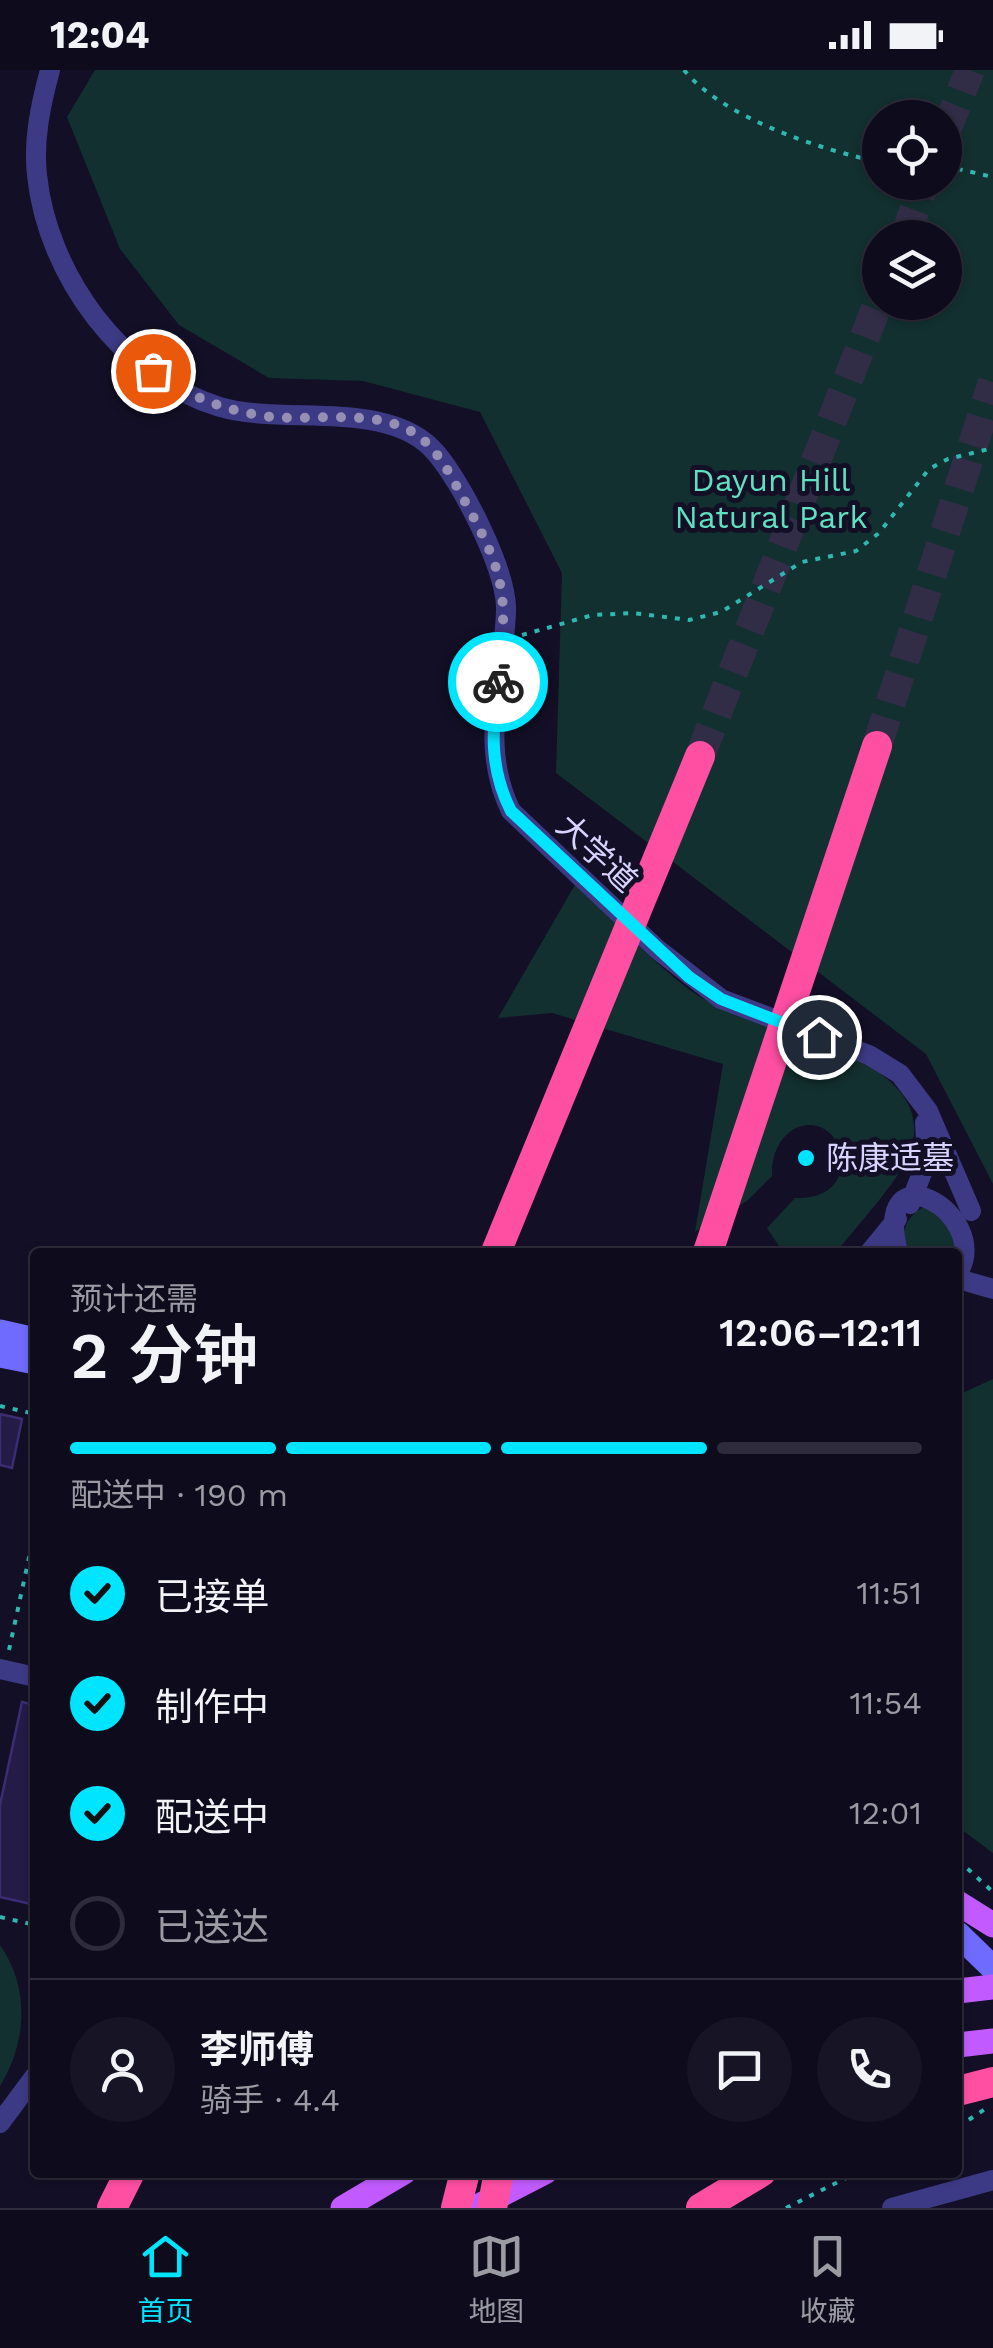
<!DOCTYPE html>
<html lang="zh">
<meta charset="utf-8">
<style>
body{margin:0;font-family:"Work Sans","Noto Sans SC",sans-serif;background:#171425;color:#f1f3f6;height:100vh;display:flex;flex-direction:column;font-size:38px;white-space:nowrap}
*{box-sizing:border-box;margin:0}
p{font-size:32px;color:#9b9ba3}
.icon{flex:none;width:55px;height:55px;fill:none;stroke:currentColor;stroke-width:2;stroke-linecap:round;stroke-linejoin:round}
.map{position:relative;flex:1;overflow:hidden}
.drawer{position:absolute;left:30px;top:1178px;width:932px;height:930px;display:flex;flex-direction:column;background:#0e0b1c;border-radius:10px;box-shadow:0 2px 8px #0004,0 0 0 2px #2e2b3b}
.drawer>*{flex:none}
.fabs{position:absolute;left:862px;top:30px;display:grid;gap:20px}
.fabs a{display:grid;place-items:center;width:100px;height:100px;border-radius:50%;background:#0e0b1c;box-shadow:0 2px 8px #0004,0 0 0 2px #2e2b3b;font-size:50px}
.pin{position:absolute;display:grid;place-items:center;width:85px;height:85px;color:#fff;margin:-42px;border:5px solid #fff;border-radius:50%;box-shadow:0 2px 10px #0007}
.courier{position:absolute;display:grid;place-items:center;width:100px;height:100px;margin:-50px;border:8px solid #00e5ff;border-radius:50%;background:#fff;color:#222;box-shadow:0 2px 12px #0007}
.headline em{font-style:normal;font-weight:600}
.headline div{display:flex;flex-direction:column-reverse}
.headline{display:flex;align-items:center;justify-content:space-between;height:170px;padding:0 40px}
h1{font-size:65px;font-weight:600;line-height:75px}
.bar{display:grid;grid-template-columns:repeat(4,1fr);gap:15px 10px;align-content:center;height:120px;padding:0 40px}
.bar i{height:12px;border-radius:8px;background:#2e2b3b}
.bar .selected{background:#00e5ff}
.bar p{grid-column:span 4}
.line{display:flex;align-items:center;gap:25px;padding:0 40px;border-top:2px solid #2e2b3b}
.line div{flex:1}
.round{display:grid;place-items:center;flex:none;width:105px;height:105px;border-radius:52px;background:#171425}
ol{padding:0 40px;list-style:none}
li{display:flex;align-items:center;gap:30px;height:110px}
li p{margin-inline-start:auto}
li .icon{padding:10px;border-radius:50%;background:#00e5ff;color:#111;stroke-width:4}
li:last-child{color:#9b9ba3}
li i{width:55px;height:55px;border:5px solid #2e2b3b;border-radius:50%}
.status{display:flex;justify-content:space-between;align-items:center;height:70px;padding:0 50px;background:#0e0b1c;direction:ltr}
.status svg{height:28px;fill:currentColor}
.menu{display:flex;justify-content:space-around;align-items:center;height:140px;border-top:2px solid #2e2b3b;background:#0e0b1c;font-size:28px;color:#9b9ba3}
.menu a{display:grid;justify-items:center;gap:5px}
.menu .selected{color:#00e5ff}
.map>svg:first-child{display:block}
</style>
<div class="status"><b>12:04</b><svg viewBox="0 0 49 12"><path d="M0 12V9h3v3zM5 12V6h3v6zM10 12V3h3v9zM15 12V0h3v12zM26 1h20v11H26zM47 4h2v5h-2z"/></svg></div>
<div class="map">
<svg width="993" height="2138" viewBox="0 0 993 2138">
<rect width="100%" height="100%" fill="#130f26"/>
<g fill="#12302f" fill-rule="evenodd">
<path d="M 95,0 L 993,0 L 993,1114 L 926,984 L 556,703 L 562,503 L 480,342 L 363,311 L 269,308 L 179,255 L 120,179 L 67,47 ZM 880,48 L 945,48 L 945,112 L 880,112 ZM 880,168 L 945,168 L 945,232 L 880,232 Z"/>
<path d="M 576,813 C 617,851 670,915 720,938 C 777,964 946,991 909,1084 C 897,1114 857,1155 837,1182 L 783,1182 L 767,1158 L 795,1128 C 823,1129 842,1117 843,1087 C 829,1034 770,1051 772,1106 L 747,1131 L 695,1162 L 723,994 L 552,943 L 498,948 Z"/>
<path d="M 931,1134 L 941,1134 L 958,1182 L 908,1182 C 898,1160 908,1142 931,1134 Z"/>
<polygon points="993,1309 993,1783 958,1757 958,1325"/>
<path d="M 0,1875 C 30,1918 27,1972 0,2016 Z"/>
</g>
<g fill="#241b47" stroke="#3b2d73" stroke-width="2.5">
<polygon points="0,1344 22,1349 12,1398 0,1395"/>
<polygon points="22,1632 35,1635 35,1835 0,1827 0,1735"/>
</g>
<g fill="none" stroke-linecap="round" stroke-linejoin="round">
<g stroke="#312d47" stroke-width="30" stroke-dasharray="30 15" stroke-linecap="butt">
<polyline points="945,63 970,0"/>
<polyline points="904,168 925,112"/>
<polyline points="877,676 993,312"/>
<polyline points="700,686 880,228"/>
</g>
<g stroke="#2fb8b0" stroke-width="4" stroke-dasharray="5 8" stroke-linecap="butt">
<path d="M 684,0 C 723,48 821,80 880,92"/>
<polyline points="945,96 993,107"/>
<polyline points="522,565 593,545 633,543 689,550 721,542 802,492 856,481 879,463 929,399 948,389 993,378"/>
<polyline points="0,1336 35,1344"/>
<polyline points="9,1580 35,1460"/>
<polyline points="958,1790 993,1822"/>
<polyline points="0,1847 35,1855"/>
<polyline points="958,2057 985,2039"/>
<polyline points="786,2138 858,2102"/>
</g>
<g stroke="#3d3a85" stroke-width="20">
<path d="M 50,0 C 41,33 33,70 37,105 C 47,204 122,308 220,337 C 285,356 390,328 436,383 C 462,413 507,501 506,540 C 504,611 478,674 511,741 L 657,879 L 721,929 L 869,985 L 900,1004 L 928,1041 L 971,1141"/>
<polyline points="910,1134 927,1090 925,1053"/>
<polyline points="870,1182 897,1149"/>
<path d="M 898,1182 C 871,1076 993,1143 958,1203"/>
<polyline points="958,1209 993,1219"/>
<polyline points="0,1599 35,1607"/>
<polyline points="0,2053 35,2006"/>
<polyline points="892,2138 993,2110"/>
</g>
<g stroke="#6f6bff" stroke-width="25">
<polyline points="0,1262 35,1270"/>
<polyline points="0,1285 35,1292"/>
<polyline points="958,1864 993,1898"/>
</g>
<g stroke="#c25bff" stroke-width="25">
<polyline points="958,1833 993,1855"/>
<polyline points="958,1921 993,1917"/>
<polyline points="958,1975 993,1971"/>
<polyline points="343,2138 404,2102"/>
<polyline points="475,2138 545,2102"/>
</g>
<g stroke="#ff4fa3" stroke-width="30">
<polyline points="496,1182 700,686"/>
<polyline points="708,1182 877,676"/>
<polyline points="958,2021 993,2012"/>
<polyline points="112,2138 130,2102"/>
<polyline points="456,2138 465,2102"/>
<polyline points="492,2138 499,2102"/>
<polyline points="701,2138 761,2102"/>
</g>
</g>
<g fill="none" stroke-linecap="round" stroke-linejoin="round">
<path stroke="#948fb3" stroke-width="10" stroke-dasharray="0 18" d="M 153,301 C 189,327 228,342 272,347 C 318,351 383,337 421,368 C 443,386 454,413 468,437 C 508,510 507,531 498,612"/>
<path stroke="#00e5ff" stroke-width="12" d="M 498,612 C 492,659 489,698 511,741 L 689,907 L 721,929 L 819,967"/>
</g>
<circle fill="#00e5ff" stroke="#130f26" stroke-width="4" cx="806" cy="1088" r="10"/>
<g text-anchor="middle" stroke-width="10" stroke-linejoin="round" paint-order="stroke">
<g font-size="32" fill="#5fe0c0" stroke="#130f26">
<text x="771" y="421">Dayun Hill<tspan x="771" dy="37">Natural Park</tspan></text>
</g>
<g font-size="32" fill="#d9d4ff" stroke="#130f26">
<text transform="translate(597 783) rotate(43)" y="11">大学道</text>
</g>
<g font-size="32" fill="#d9d4ff" stroke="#130f26" text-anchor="start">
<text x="826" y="1099">陈康适墓</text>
</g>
</g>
</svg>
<div class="fabs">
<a><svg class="icon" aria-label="locate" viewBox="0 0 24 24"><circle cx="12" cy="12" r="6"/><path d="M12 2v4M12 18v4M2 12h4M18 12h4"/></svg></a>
<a><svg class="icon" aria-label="layers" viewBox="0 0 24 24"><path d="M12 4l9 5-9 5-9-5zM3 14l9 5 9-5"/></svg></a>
</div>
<div class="pin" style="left:153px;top:301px;background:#ea580c"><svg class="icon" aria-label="bag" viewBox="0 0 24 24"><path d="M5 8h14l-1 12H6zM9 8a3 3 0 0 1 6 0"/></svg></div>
<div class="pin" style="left:819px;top:967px;background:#1f2937"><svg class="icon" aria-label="home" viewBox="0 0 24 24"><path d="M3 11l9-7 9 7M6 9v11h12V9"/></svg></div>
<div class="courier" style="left:498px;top:612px"><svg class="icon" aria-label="bike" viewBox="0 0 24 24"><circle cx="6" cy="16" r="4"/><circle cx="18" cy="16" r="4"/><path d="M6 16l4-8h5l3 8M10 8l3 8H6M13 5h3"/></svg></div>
<section class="drawer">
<div class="headline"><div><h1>2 分钟</h1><p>预计还需</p></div><em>12:06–12:11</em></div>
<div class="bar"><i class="selected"></i><i class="selected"></i><i class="selected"></i><i></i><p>配送中 · 190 m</p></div>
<ol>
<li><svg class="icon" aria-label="check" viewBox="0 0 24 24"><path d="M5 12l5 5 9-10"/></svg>已接单<p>11:51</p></li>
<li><svg class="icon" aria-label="check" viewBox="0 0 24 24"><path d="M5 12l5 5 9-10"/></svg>制作中<p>11:54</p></li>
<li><svg class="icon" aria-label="check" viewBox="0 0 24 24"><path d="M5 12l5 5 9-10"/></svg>配送中<p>12:01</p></li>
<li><i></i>已送达</li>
</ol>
<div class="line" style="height:180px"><a class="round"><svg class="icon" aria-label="person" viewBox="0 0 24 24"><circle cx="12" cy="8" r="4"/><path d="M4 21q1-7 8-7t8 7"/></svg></a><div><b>李师傅</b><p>骑手 · 4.4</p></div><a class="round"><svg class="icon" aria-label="chat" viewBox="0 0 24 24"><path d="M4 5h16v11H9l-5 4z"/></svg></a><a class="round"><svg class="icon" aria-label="phone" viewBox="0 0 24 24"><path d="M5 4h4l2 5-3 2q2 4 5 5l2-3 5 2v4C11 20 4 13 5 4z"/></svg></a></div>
</section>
</div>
<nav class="menu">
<a class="selected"><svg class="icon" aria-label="home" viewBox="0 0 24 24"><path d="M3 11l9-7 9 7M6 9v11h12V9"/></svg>首页</a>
<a><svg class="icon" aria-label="map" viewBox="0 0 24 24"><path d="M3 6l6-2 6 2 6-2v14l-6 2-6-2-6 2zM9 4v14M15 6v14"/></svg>地图</a>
<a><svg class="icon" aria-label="saved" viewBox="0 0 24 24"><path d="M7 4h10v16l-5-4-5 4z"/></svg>收藏</a>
</nav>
